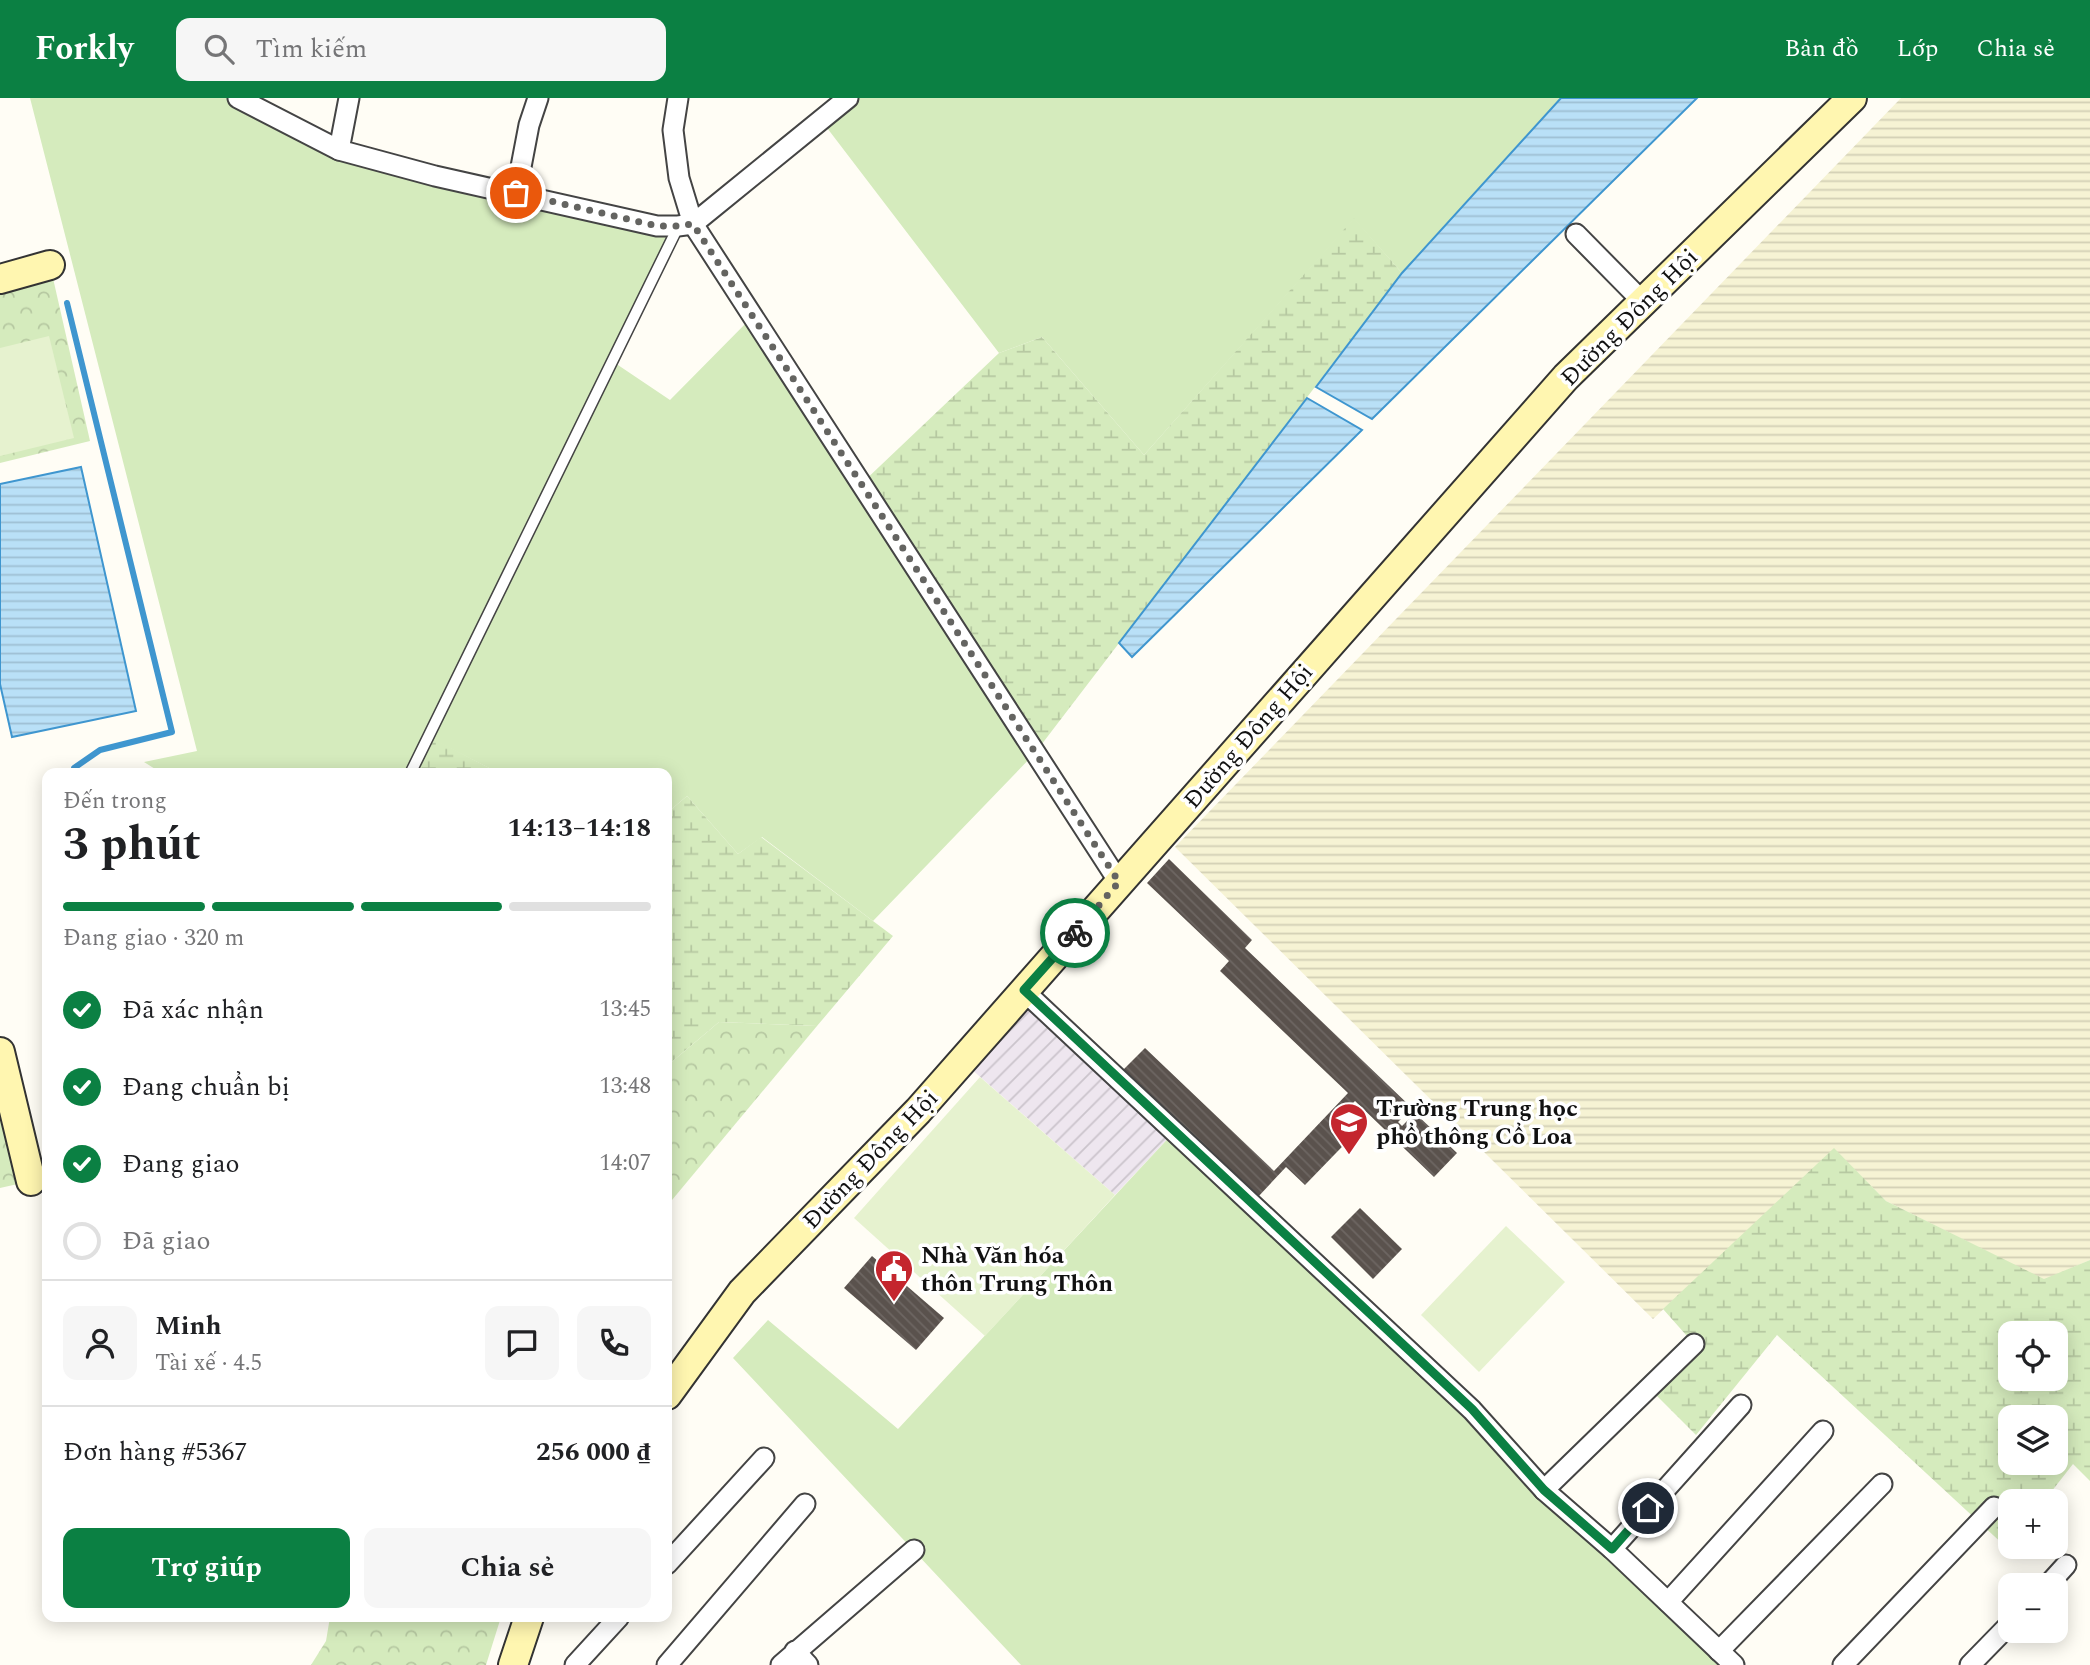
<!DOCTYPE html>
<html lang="vi">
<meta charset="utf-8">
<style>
body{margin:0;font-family:Spectral,serif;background:#f6f6f6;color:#202124;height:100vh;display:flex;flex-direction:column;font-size:26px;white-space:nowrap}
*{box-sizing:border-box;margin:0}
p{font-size:23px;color:#757577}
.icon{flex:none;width:38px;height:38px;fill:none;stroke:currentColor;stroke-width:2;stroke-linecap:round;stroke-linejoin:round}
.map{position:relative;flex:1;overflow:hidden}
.drawer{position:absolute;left:42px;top:670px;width:630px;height:854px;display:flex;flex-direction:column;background:#fff;border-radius:14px;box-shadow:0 4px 18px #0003}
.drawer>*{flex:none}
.buttons{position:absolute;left:1998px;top:1223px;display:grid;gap:14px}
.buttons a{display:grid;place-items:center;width:70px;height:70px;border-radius:14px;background:#fff;box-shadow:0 4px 18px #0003;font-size:35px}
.pin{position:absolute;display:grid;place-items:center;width:60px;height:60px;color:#fff;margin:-30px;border:4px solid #fff;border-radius:50%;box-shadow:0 2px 7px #0007}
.courier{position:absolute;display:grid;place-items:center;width:70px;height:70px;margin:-35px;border:5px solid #0b8043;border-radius:50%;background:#fff;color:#222;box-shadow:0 2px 9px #0007}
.headline em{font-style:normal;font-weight:700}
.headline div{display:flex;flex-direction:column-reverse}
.headline{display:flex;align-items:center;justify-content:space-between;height:119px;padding:0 21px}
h1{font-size:46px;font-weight:700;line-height:52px}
.bar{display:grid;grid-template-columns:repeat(4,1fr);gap:10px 7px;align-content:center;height:84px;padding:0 21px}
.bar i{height:9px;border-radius:5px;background:#e0e0e0}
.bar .on{background:#0b8043}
.bar p{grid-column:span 4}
.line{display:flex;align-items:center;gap:18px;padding:0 21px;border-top:2px solid #e0e0e0}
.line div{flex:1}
.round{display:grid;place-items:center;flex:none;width:74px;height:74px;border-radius:14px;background:#f6f6f6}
ol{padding:0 21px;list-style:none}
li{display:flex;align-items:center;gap:21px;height:77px}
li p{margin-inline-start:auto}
li .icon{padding:7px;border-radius:50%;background:#0b8043;color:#fff;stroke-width:4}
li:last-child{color:#757577}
li i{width:38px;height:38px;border:4px solid #e0e0e0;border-radius:50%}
.button{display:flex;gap:14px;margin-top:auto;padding:14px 21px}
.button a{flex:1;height:80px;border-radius:14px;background:#0b8043;color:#fff;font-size:28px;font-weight:700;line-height:80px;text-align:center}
.button a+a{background:#f6f6f6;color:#202124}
header{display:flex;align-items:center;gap:42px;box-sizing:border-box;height:98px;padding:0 35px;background:#0b8043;color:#fff}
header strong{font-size:33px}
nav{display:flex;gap:38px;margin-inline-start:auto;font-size:24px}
.search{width:490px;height:63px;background:#f6f6f6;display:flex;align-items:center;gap:18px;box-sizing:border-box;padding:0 24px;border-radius:14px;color:#757577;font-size:26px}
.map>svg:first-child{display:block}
</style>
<header>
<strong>Forkly</strong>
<div class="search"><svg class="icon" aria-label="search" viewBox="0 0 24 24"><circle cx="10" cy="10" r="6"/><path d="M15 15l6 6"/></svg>Tìm kiếm</div>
<nav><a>Bản đồ</a><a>Lớp</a><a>Chia sẻ</a></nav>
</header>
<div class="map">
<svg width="2090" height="1567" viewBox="0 0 2090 1567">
<defs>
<pattern id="industrial-furrows" width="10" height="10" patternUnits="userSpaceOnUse" patternTransform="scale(1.75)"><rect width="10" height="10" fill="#eee6ef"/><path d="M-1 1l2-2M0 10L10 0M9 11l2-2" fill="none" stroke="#cbc4cc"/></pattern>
<pattern id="farmland-rules" width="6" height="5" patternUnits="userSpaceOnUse" patternTransform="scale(1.75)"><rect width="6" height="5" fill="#f6f3d4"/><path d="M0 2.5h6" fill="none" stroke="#d2cfb5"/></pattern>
<pattern id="wetland-marsh" width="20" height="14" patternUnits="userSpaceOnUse" patternTransform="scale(1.75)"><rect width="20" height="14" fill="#d5ebbd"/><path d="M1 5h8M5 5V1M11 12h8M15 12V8" fill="none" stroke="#b6c8a1"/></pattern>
<pattern id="park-crowns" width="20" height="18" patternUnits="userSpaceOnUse" patternTransform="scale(1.75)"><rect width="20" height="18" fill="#d5ebbd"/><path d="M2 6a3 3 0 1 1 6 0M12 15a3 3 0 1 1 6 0" fill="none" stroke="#b6c8a1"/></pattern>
<pattern id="water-rules" width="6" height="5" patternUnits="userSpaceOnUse" patternTransform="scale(1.75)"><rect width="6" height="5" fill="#b9e0f7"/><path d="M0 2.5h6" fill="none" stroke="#9ebfd3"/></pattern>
<pattern id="building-back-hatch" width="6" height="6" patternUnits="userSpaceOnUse" patternTransform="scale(1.75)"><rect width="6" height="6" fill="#5a524d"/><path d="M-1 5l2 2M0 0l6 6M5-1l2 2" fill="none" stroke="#6d6662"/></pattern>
</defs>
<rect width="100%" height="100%" fill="#fffdf5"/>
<polygon fill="url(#industrial-furrows)" points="1024,893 1175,1033 1115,1097 962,963"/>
<polygon fill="url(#farmland-rules)" points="1901,0 2090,0 2090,1162 2044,1182 1886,1103 1834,1051 1653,1221 1175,749"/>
<g fill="#d5ebbd">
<polygon points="30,0 238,0 339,52 678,128 612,263 670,302 753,218 1035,655 873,823 762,739 738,756 687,698 667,715 667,676 499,675 428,639 410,675 163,676 144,664 197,653"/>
<polygon points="842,0 1561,0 1402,175 1354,121 1144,357 1042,239 999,255 821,22"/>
<polygon points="1175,1033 1737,1567 1021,1567 733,1260 768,1222 898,1331"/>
</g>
<g fill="url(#wetland-marsh)" fill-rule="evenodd">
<polygon points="1354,120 1402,175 1035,655 860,387 999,255 1042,239 1144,357"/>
<polygon points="428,638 499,675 410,676"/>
<polygon points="687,698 738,756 761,739 893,838 817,928 719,924 667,968 667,715"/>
<path d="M 1834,1050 L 1886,1103 L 2044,1181 L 2090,1162 L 2090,1383 L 2073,1366 L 2044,1403 L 2011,1404 L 2011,1445 L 2007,1450 L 1777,1237 L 1696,1337 L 1649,1290 L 1694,1246 L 1663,1211 ZM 2011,1236 L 2056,1236 L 2056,1281 L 2011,1281 ZM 2011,1320 L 2056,1320 L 2056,1365 L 2011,1365 Z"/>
</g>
<g fill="url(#park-crowns)">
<polygon points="50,167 90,343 0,365 0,181"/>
<polygon points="719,924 817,928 667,1108 667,968"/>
<polygon points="0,954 31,1083 0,1090"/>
<polygon points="330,1519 501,1519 486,1567 311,1567 326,1543"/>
</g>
<g fill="#e6f2cf">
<polygon points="49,238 74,340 0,358 0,250"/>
<polygon points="980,979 1115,1097 985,1238 854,1120"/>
<polygon points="1506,1128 1565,1184 1479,1274 1421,1217"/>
</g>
<g fill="url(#water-rules)" stroke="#3f96cf" stroke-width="2">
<polygon points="1561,0 1697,0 1372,321 1316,289 1402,175"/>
<polygon points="1307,300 1362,332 1132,559 1119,545"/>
<polygon points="81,369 136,613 12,639 0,586 0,386"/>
</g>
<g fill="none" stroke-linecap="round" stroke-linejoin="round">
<polyline stroke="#3f96cf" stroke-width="6" points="67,205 172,634 100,652 74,670 74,676"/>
</g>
<g fill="url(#building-back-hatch)">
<polygon points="1169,761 1252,842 1245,850 1412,1010 1398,1024 1402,1028 1415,1015 1457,1055 1434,1079 1355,1003 1351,1007 1367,1023 1305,1087 1286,1069 1257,1100 1123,972 1145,950 1274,1073 1348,995 1220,873 1229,863 1147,785"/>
<polygon points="1360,1110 1402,1151 1373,1181 1331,1139"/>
<polygon points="872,1158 944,1220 916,1252 844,1190"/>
</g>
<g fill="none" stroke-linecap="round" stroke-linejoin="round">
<defs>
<polyline id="lane" points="410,676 678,129"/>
<g id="street">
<polyline points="238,0 339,52"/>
<polyline points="349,0 339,52 435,78 657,128 678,128 693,126 848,0"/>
<polyline points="678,0 673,32 679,80 693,126 1119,784"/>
<polyline points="516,95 529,27 538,0"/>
<polyline points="1576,136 1643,204"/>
<polyline points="1024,893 1472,1312 1544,1392 1612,1451 1734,1567"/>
<polyline points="1544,1392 1694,1246"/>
<polyline points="1612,1451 1741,1307"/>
<polyline points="667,1466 764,1360"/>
<polyline points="2047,1488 2066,1467"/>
<polyline points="1668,1504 1823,1333"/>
<polyline points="795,1553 808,1567"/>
<polyline points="1719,1553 1882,1386"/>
<polyline points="575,1567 619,1519"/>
<polyline points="667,1567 805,1406"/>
<polyline points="781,1567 914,1452"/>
<polyline points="1843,1567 1994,1409"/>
<polyline points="1970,1567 2011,1525"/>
</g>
<g id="secondary">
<polyline points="0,181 50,167"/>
<polyline points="0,954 31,1083"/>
<polyline points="667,1297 742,1194 918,1013 1566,279 1852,0"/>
<polyline points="513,1567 529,1519"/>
</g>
</defs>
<use href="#lane" stroke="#444" stroke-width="13"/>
<use href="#street" stroke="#444" stroke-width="23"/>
<use href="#secondary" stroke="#333" stroke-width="32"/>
<use href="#lane" stroke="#fff" stroke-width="10"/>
<use href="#street" stroke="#fff" stroke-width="19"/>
<use href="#secondary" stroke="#fff6b0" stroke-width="28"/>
</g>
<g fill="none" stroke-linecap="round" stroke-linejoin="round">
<polyline stroke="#646461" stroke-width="7" stroke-dasharray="0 12.6" points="516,95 657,128 678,128 693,126 1119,784 1075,835"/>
<polyline stroke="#0b8043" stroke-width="9" points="1075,835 1024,892 1472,1311 1544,1392 1612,1451 1648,1410"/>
</g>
<defs>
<symbol id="school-pin" viewBox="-11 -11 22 30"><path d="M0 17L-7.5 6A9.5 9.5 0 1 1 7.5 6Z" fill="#c4262e" stroke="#fff"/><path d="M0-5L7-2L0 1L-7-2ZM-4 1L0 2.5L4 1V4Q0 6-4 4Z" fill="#fff"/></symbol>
<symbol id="civic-pin" viewBox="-11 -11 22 30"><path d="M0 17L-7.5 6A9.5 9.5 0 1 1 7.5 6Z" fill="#c4262e" stroke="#fff"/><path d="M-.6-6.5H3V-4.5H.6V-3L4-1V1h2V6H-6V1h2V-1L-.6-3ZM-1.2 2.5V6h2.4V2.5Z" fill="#fff"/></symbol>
</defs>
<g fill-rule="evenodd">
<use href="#school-pin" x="1327" y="1002" width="44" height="60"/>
<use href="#civic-pin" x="872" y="1149" width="44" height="60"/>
</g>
<g text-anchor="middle" stroke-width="7" stroke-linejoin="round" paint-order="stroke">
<g font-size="24" fill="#111" stroke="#fff">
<text transform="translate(1629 219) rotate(-45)" y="8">Đường Đông Hội</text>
<text transform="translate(1248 638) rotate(-49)" y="8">Đường Đông Hội</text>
<text transform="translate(870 1061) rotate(-46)" y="8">Đường Đông Hội</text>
</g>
<g font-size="24" font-weight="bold" fill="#111" stroke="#fff" text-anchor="start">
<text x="1376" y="1018">Trường Trung học<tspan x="1376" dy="28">phổ thông Cổ Loa</tspan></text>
<text x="921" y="1165">Nhà Văn hóa<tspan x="921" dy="28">thôn Trung Thôn</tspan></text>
</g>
</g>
</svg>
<div class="buttons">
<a><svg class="icon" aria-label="locate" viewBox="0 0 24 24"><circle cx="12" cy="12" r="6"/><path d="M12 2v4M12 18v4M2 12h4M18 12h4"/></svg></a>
<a><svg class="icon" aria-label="layers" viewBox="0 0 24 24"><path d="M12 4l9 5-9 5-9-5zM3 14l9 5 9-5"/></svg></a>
<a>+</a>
<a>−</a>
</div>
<div class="pin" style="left:516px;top:95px;background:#ea580c"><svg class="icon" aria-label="bag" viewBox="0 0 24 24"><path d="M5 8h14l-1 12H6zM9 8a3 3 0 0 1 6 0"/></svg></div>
<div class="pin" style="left:1648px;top:1410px;background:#1f2937"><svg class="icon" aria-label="home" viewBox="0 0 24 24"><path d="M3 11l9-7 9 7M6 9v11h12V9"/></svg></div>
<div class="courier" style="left:1075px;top:835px"><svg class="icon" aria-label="bike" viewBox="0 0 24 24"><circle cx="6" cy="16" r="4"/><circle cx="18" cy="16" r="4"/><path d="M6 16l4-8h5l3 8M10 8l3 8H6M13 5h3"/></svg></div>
<section class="drawer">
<div class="headline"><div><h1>3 phút</h1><p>Đến trong</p></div><em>14:13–14:18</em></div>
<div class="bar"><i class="on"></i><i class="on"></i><i class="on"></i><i></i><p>Đang giao · 320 m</p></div>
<ol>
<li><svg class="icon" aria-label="check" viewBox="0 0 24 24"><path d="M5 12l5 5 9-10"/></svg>Đã xác nhận<p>13:45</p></li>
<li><svg class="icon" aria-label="check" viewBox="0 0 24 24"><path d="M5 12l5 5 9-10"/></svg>Đang chuẩn bị<p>13:48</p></li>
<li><svg class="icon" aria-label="check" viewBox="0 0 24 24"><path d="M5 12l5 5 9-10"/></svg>Đang giao<p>14:07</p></li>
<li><i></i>Đã giao</li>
</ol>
<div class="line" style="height:126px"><a class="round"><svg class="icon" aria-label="person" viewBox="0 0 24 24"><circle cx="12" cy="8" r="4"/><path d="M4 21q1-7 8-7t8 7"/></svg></a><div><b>Minh</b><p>Tài xế · 4.5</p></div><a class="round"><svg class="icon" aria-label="chat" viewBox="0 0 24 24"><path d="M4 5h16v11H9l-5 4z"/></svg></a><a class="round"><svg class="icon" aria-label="phone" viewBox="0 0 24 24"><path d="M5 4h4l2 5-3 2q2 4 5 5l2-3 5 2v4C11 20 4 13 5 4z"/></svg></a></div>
<div class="line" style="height:91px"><div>Đơn hàng #5367</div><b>256 000 ₫</b></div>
<div class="button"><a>Trợ giúp</a><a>Chia sẻ</a></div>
</section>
</div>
